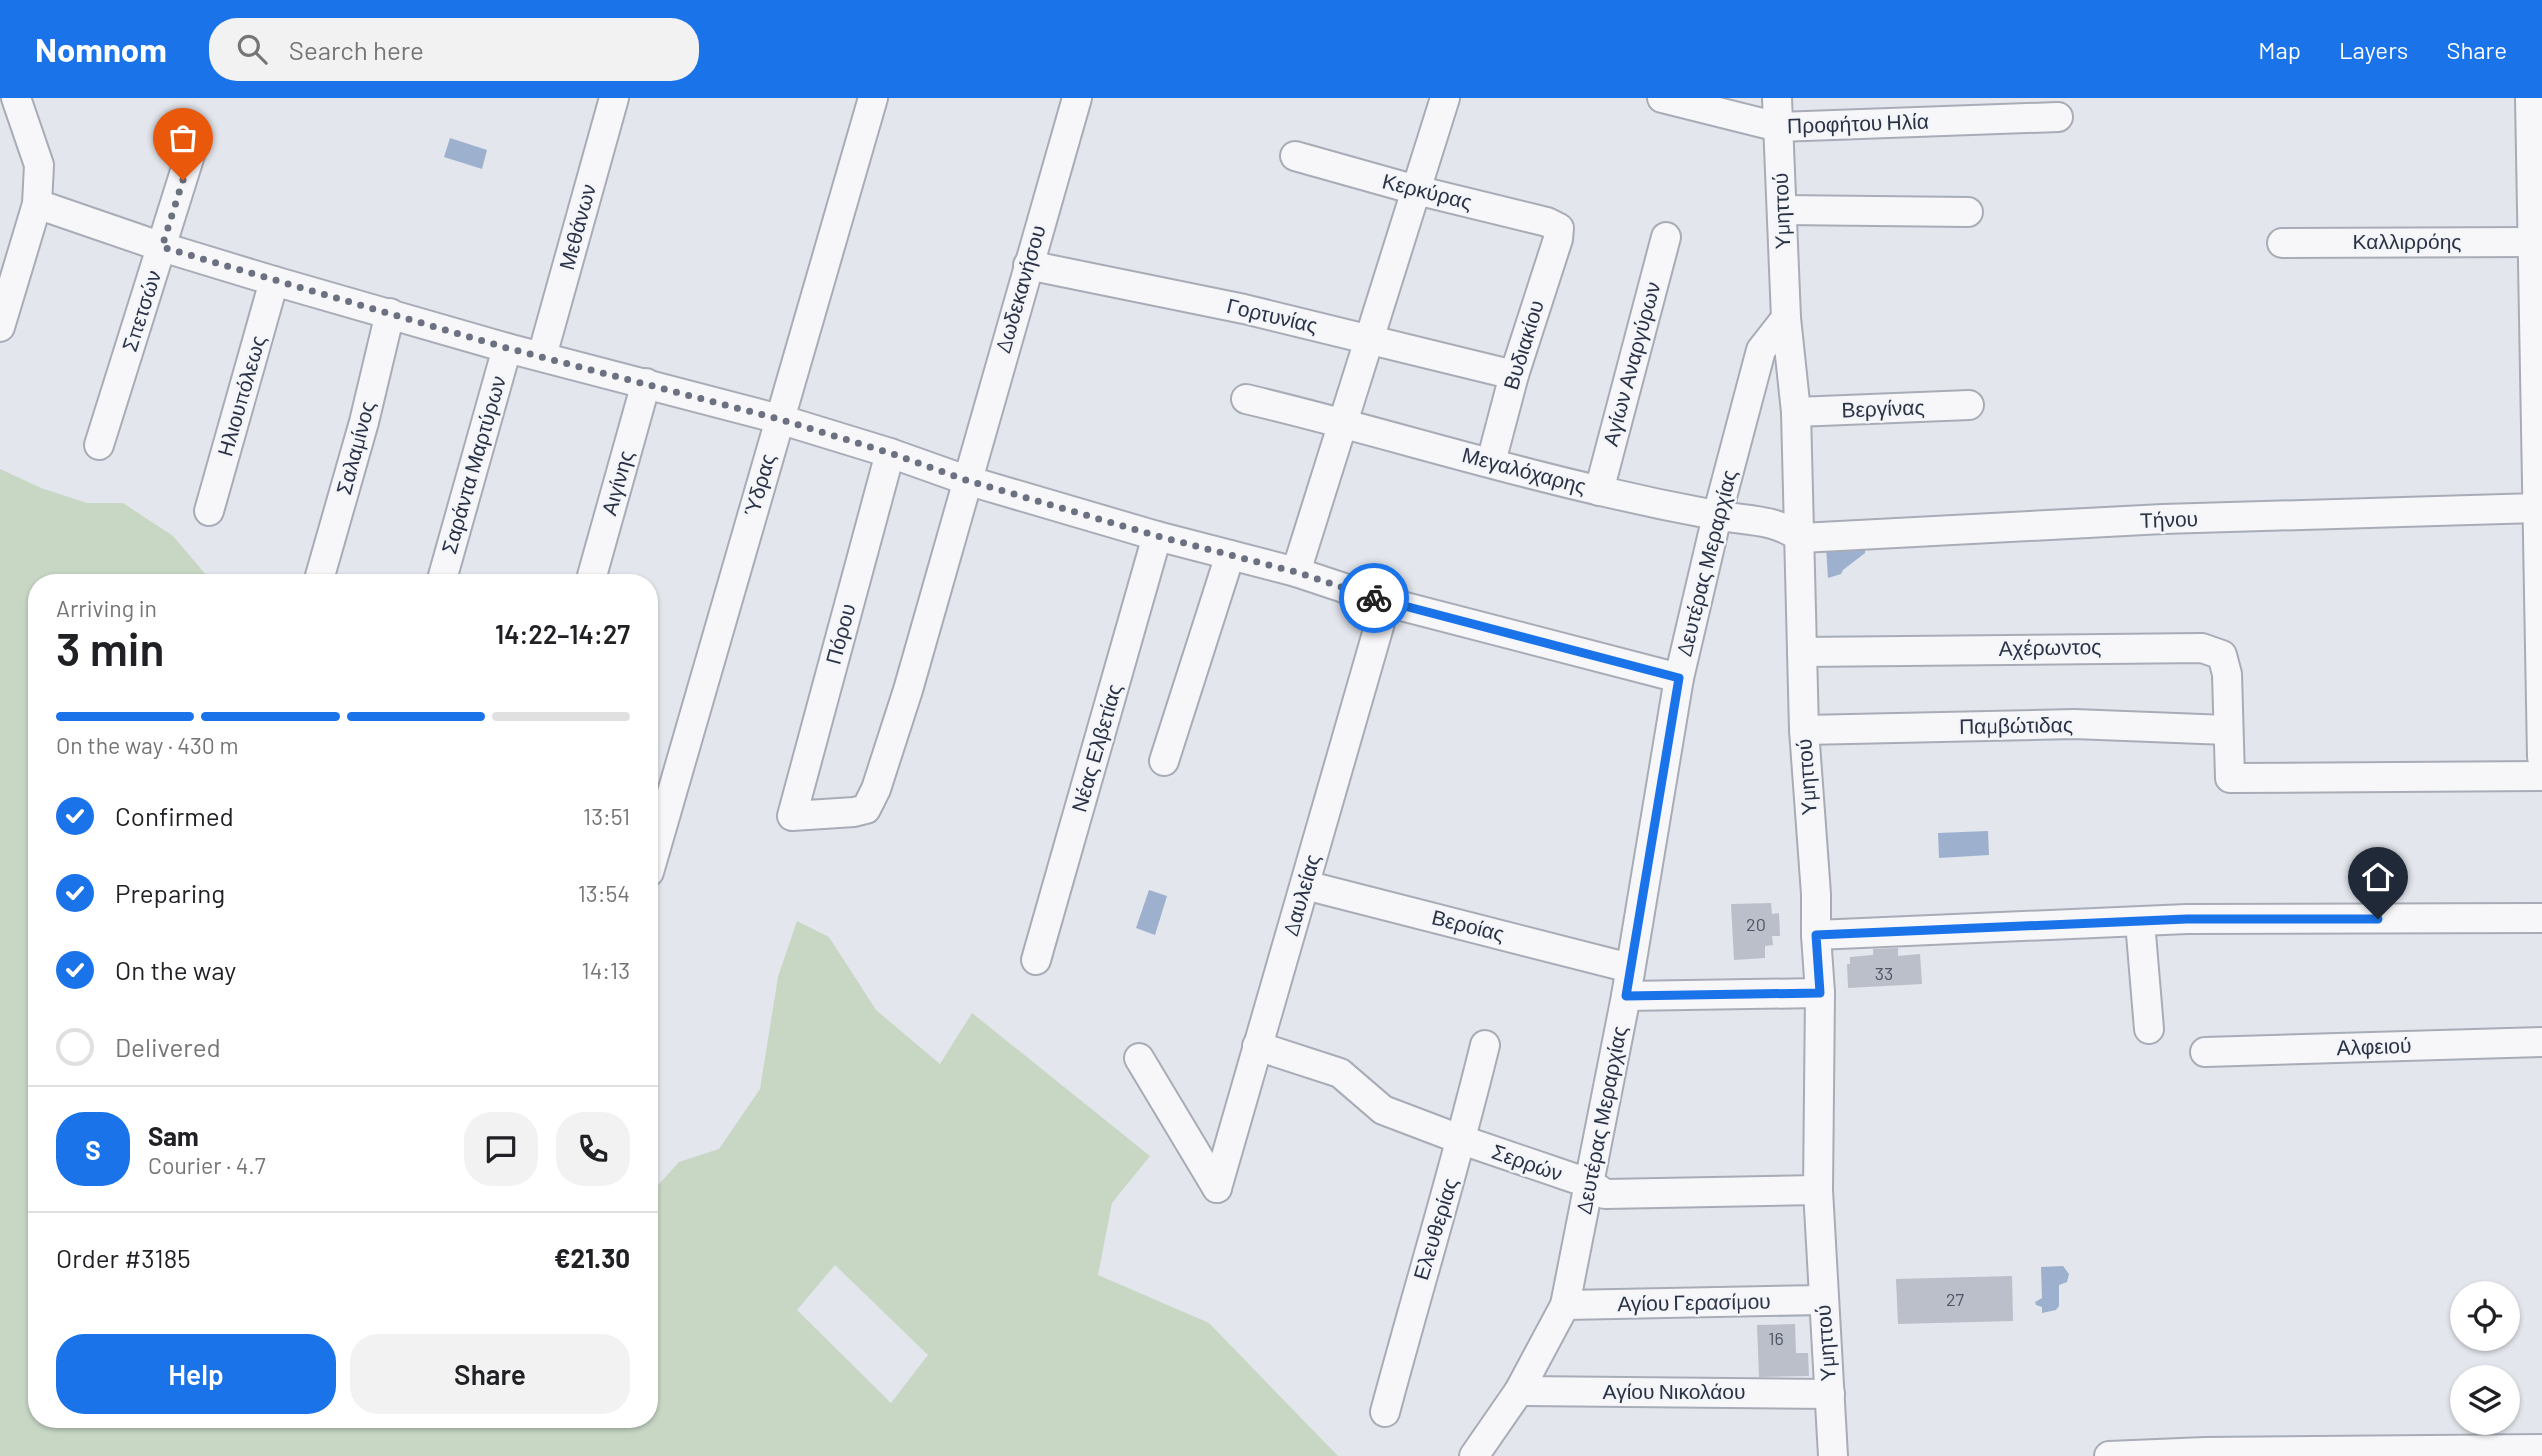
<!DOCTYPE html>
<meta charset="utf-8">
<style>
body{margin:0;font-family:Barlow,sans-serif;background:#f2f2f2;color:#202124;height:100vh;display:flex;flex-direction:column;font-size:26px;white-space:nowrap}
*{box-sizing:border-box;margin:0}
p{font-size:23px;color:#757577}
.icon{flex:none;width:38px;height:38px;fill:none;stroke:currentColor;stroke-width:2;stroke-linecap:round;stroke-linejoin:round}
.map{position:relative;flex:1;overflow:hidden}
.drawer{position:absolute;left:28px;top:476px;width:630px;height:854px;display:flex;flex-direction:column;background:#fff;border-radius:28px;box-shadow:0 2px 5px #0004}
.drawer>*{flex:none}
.fabs{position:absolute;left:2450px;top:1183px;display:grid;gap:14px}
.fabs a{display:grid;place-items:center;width:70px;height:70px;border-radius:50%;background:#fff;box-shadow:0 2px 5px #0004;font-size:35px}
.pin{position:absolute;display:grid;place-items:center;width:60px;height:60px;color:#fff;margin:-72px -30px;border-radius:50% 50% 50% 0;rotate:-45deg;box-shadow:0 0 7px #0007}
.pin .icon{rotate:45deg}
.courier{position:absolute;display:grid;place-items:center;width:70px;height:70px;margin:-35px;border:5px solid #1a73e8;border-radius:50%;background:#fff;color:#222;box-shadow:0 2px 9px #0007}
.summary em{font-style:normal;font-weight:600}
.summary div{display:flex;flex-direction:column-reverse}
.summary{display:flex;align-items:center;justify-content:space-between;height:119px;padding:0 28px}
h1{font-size:46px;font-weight:600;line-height:52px}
.bar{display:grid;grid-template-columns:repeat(4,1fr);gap:10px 7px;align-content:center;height:84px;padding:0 28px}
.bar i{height:9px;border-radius:5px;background:#e0e0e0}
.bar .selected{background:#1a73e8}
.bar p{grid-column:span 4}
.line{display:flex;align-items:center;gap:18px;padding:0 28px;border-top:2px solid #e0e0e0}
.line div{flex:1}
.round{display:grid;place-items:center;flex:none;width:74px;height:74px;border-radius:28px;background:#f2f2f2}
ol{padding:0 28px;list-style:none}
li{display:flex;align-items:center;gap:21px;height:77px}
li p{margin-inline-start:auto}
li .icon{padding:7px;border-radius:50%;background:#1a73e8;color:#fff;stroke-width:4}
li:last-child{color:#757577}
li i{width:38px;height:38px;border:4px solid #e0e0e0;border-radius:50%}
.cta{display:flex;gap:14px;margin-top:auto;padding:14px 28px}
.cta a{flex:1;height:80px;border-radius:28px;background:#1a73e8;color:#fff;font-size:28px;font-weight:600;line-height:80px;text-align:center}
.cta a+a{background:#f2f2f2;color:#202124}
header{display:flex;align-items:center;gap:42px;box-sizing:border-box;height:98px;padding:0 35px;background:#1a73e8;color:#fff}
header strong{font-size:33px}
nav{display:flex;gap:38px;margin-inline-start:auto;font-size:24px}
.search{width:490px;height:63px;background:#f2f2f2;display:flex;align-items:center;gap:18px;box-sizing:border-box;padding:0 24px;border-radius:28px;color:#757577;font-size:26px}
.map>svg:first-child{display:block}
</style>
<header>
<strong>Nomnom</strong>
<div class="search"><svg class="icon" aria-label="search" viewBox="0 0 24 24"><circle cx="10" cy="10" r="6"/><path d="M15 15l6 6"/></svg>Search here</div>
<nav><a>Map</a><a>Layers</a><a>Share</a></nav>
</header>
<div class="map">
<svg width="2542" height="1358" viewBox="0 0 2542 1358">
<rect width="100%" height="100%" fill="#e3e6ec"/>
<path fill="#c7d7c4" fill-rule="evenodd" d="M 0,371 L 41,390 L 87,405 L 123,405 L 173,438 L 213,485 L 37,485 L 37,1321 L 649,1321 L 649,1097 L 679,1064 L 719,1051 L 760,991 L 778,879 L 797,823 L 829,839 L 876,912 L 940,966 L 972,915 L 1150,1058 L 1112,1105 L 1098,1177 L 1209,1225 L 1338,1358 L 0,1358 ZM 835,1167 L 928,1257 L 891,1305 L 797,1212 Z"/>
<g fill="#9db1ce">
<polygon points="450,40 487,52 482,71 444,59"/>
<polygon points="1865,446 1865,455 1843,472 1841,476 1828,480 1826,449"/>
<polygon points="1988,733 1989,757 1939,760 1938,735"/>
<polygon points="1149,792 1167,798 1155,837 1136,830"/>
<polygon points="2063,1168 2069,1176 2067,1184 2059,1187 2059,1208 2056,1212 2042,1215 2042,1209 2036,1207 2035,1204 2042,1200 2041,1169"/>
</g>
<g fill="#babfca">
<polygon points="1771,805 1772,816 1779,815 1780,838 1772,838 1773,847 1765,848 1765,860 1734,862 1731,806"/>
<polygon points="1898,850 1898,858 1920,856 1922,886 1848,890 1847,866 1850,866 1850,859 1873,857 1873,851"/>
<polygon points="2012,1178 2013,1223 1898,1226 1896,1181"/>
<polygon points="1795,1226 1796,1255 1808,1255 1809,1278 1759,1279 1757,1227"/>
</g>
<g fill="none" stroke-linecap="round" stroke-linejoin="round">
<defs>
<g id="minor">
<polyline points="1662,0 1778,29 2058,19"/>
<polyline points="1777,0 1786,220 1796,314 1804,632 1816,796 1816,837 1820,895 1818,1092 1833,1358"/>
<polyline points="2530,0 2542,659"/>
<polyline points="1295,58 1416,92 1547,124 1559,130 1558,141 1514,277 1491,364"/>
<polyline points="37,106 162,149 274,183 507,250 779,321 890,355 966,382 1157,438 1296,474 1386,504 1679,580"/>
<polyline points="1782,112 1968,114"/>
<polyline points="2282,145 2532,144"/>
<polyline points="1028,167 1244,211 1514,277"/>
<polyline points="0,229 37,106 39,67 16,0"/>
<polyline points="542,258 614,0"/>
<path d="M 1246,301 C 1365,329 1482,366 1601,393 C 1639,402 1677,410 1715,417 C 1746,423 1774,420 1801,440 L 2163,421 L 2537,410"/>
<polyline points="1796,314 1969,307"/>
<polyline points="99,347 196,38"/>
<polyline points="890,355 792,718 854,714 866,711 876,691 908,592 1077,0"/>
<polyline points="1599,393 1666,139"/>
<polyline points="209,413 274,183"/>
<polyline points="1296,474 1445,0"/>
<polyline points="318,485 364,324 390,215"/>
<polyline points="441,485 507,250"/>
<polyline points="590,485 646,285"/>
<polyline points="1802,554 2202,550 2222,557 2227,576 2230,680 2542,678"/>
<polyline points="1804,632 2074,626 2227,632"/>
<polyline points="1164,663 1230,457"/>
<polyline points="649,774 873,0"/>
<polyline points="1305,787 1630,870"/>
<polyline points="2140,824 2149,931"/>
<polyline points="1816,837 2187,821 2542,820"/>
<polyline points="1036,862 1157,438"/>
<polyline points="1626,898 1820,895"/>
<polyline points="1257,948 1340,975 1383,1012 1462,1042 1591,1086 1605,1096 1818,1092"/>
<polyline points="2205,954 2542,944"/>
<polyline points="1139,960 1217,1090"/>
<polyline points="1217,1090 1386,504"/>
<polyline points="1565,1207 1823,1202"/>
<polyline points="1519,1293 1830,1296"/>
<path d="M 1385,1314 C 1418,1191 1455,1070 1485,947"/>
<polyline points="1474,1358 1519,1293 1565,1207 1626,898 1679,580 1717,418 1761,252 1786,220"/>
<polyline points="2109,1358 2205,1354 2542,1351"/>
</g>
</defs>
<use href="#minor" stroke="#a8acb7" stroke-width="32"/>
<use href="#minor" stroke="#f7f7fa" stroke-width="28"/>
</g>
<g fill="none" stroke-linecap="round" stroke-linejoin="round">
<polyline stroke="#6b7180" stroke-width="7" stroke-dasharray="0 12.6" points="183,82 162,149 507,250 779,321 890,355 966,382 1157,438 1296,474 1374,500"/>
<polyline stroke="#1a73e8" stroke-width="9" points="1374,500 1679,580 1626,898 1820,895 1816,837 2187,821 2378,821"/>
</g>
<g text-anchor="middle" stroke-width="5" stroke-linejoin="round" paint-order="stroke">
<g font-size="18" fill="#4e5567">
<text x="1756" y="833">20</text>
<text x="1884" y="882">33</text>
<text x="1955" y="1208">27</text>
<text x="1776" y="1247">16</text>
</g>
<g font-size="21" fill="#2a3246" stroke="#f3f5f9">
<text transform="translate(1858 26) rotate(-2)" y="7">Προφήτου Ηλία</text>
<text transform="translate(1427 94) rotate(14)" y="7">Κερκύρας</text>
<text transform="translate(1782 113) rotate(-92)" y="7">Υμηττού</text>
<text transform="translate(578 129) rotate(-75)" y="7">Μεθάνων</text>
<text x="2407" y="151">Καλλιρρόης</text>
<text transform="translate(1021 191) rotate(-74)" y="7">Δωδεκανήσου</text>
<text transform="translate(142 213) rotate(-72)" y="7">Σπετσών</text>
<text transform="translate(1272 218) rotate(13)" y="7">Γορτυνίας</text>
<text transform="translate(1524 247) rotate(-73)" y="7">Βυδιακίου</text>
<text transform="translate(1632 266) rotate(-75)" y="7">Αγίων Αναργύρων</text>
<text transform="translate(242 298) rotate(-74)" y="7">Ηλιουπόλεως</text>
<text transform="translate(1883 311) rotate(-2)" y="7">Βεργίνας</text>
<text transform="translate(356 350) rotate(-75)" y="7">Σαλαμίνος</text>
<text transform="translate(474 367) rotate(-74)" y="7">Σαράντα Μαρτύρων</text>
<text transform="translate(1524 373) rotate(15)" y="7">Μεγαλόχαρης</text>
<text transform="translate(618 385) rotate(-74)" y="7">Αιγίνης</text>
<text transform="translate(760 387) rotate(-74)" y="7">Ύδρας</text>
<text transform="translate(2169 422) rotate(-2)" y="7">Τήνου</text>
<text transform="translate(1707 465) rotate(-76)" y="7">Δευτέρας Μεραρχίας</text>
<text transform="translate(841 536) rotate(-75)" y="7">Πόρου</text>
<text transform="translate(2050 550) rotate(-1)" y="7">Αχέρωντος</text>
<text transform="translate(2016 628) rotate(-1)" y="7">Παμβώτιδας</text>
<text transform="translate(1097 650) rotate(-74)" y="7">Νέας Ελβετίας</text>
<text transform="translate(1807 679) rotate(-94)" y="7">Υμηττού</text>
<text transform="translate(1302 797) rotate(-74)" y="7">Δαυλείας</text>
<text transform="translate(1468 828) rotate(14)" y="7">Βεροίας</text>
<text transform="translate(2374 949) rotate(-2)" y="7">Αλφειού</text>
<text transform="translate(1602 1022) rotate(-79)" y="7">Δευτέρας Μεραρχίας</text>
<text transform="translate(1527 1065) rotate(19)" y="7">Σερρών</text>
<text transform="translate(1436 1131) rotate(-73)" y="7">Ελευθερίας</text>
<text transform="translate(1694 1205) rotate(-1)" y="7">Αγίου Γερασίμου</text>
<text transform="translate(1826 1245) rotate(-94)" y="7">Υμηττού</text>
<text x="1674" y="1301">Αγίου Νικολάου</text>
</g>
</g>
</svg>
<div class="fabs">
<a><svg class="icon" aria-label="locate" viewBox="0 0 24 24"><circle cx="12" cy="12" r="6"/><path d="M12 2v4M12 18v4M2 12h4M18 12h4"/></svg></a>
<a><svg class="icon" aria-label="layers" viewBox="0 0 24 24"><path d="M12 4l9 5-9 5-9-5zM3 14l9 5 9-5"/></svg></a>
</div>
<div class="pin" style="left:183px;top:82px;background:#ea580c"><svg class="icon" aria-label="bag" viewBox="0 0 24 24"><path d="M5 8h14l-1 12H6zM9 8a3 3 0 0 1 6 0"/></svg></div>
<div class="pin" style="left:2378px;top:821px;background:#1f2937"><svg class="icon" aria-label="home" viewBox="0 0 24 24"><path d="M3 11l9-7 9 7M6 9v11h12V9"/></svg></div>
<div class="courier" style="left:1374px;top:500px"><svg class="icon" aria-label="bike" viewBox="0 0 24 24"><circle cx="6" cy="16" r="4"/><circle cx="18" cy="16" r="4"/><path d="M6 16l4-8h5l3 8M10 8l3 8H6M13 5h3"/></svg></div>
<section class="drawer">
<div class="summary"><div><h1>3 min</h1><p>Arriving in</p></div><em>14:22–14:27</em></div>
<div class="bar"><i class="selected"></i><i class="selected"></i><i class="selected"></i><i></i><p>On the way · 430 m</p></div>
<ol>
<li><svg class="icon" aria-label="check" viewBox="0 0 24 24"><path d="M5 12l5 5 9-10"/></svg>Confirmed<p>13:51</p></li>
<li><svg class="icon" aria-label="check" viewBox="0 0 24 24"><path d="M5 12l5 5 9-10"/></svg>Preparing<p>13:54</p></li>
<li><svg class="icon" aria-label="check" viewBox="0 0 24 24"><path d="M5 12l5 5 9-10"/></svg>On the way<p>14:13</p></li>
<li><i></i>Delivered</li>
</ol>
<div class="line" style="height:126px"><b class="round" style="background:#1a73e8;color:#fff">S</b><div><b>Sam</b><p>Courier · 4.7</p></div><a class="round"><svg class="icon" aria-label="chat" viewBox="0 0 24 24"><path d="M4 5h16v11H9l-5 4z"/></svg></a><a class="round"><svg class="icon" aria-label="phone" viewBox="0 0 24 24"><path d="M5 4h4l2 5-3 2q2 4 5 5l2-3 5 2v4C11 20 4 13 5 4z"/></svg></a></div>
<div class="line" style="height:91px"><div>Order #3185</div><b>€21.30</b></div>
<div class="cta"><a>Help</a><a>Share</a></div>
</section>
</div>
